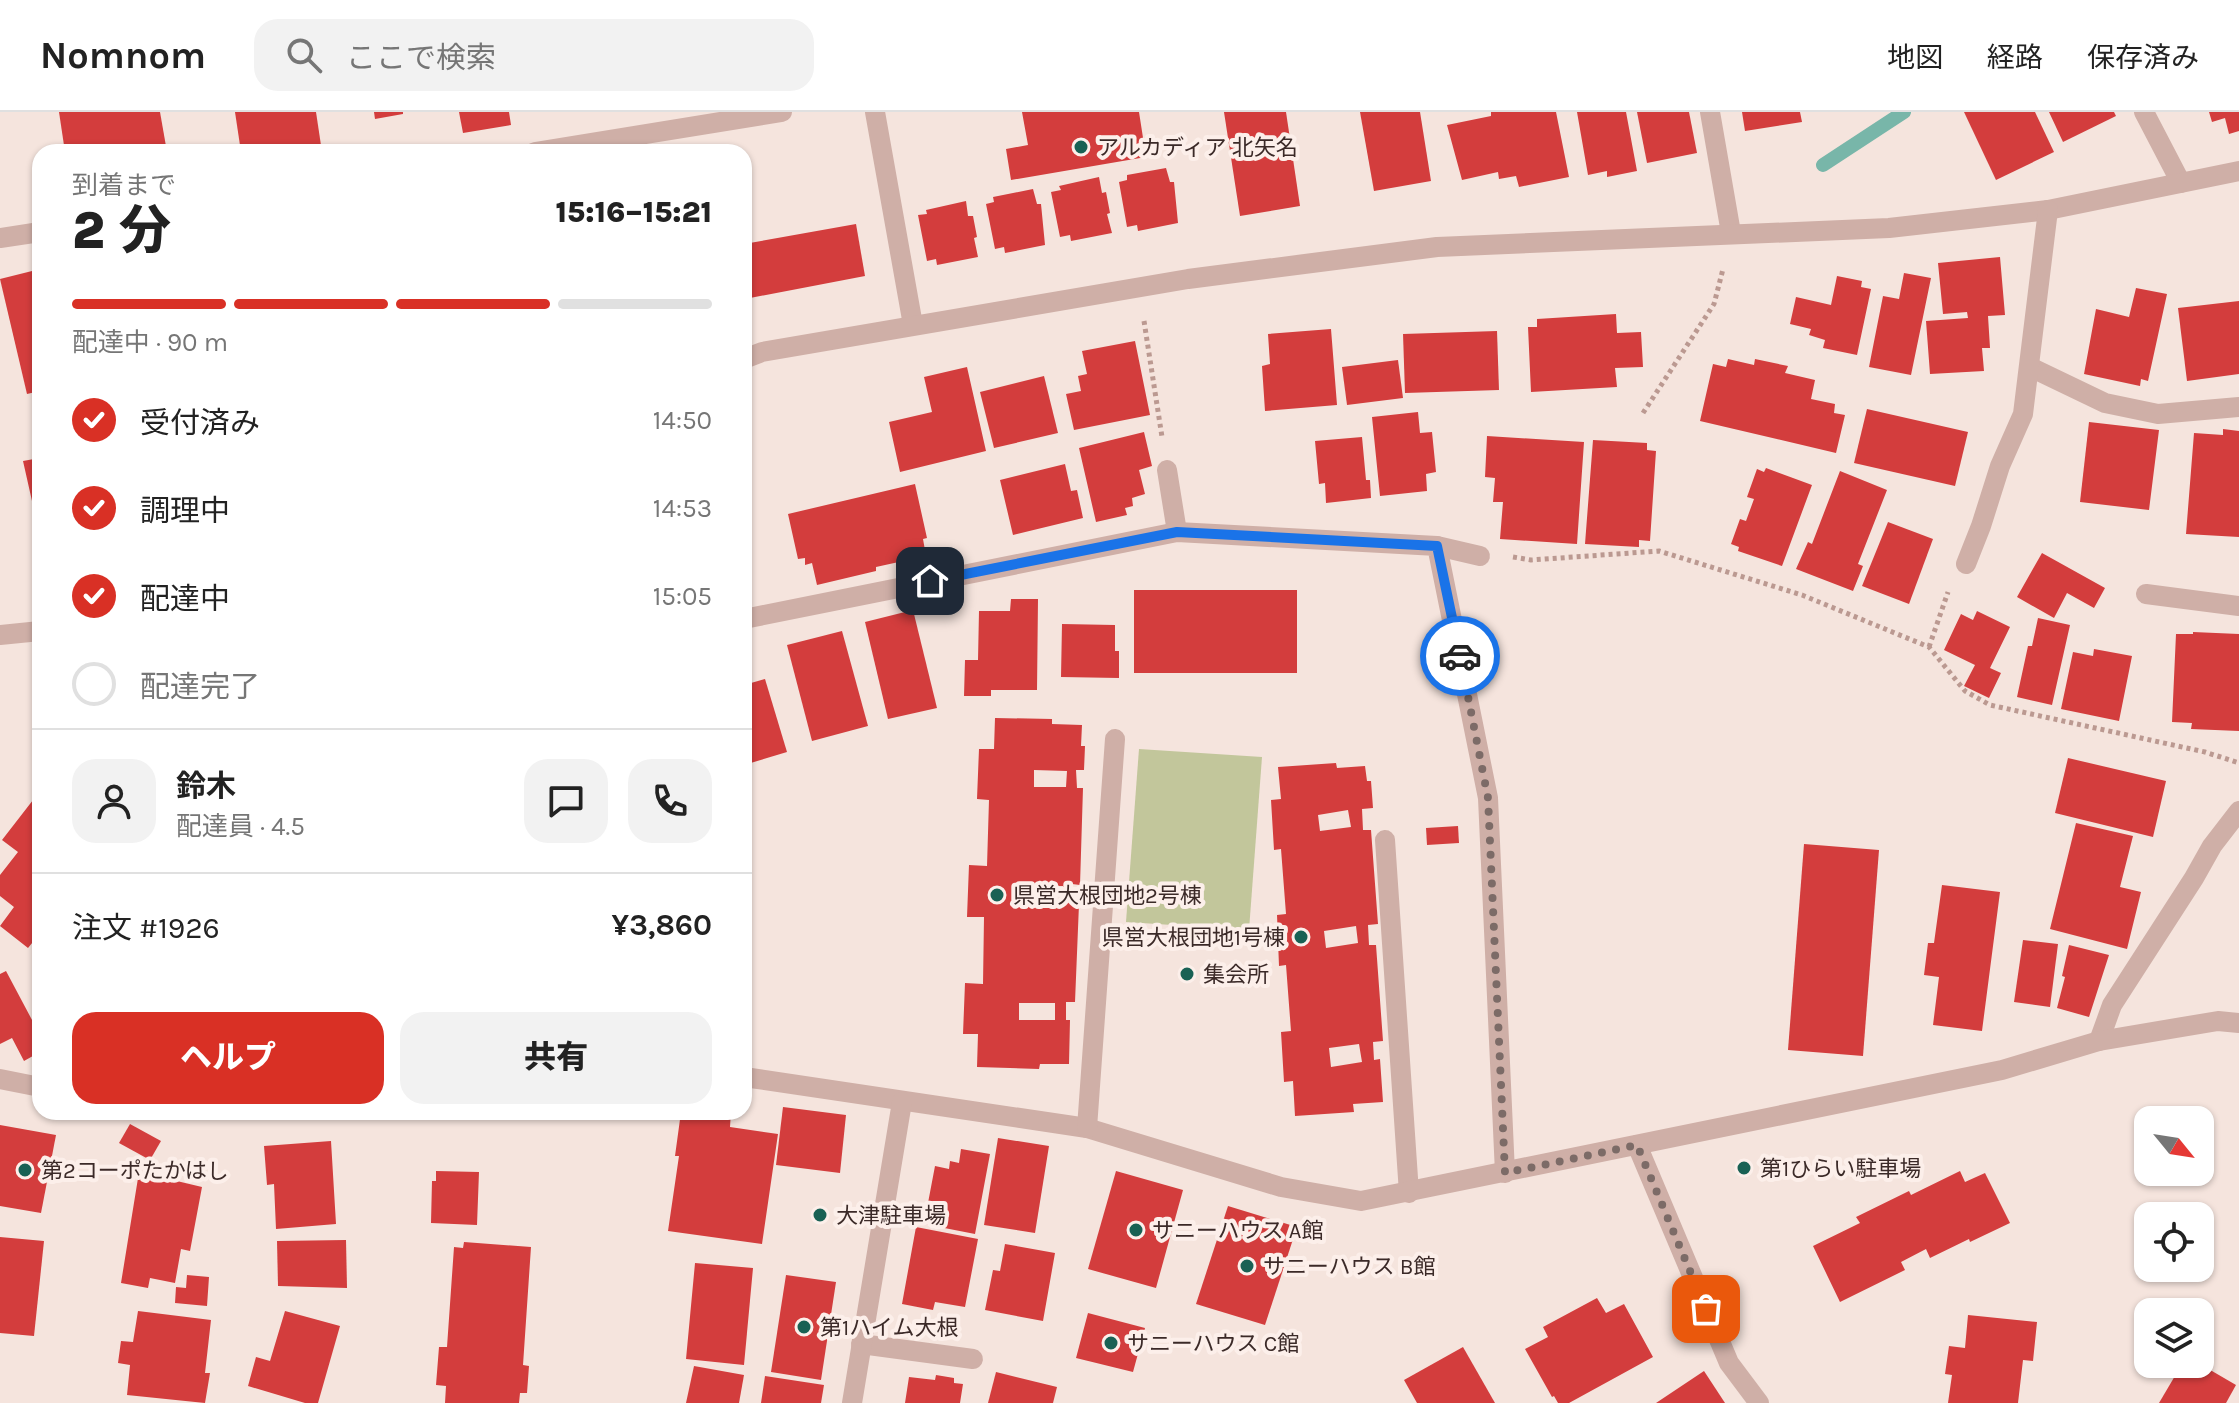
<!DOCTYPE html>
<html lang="ja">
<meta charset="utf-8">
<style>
body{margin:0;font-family:Karla,"Noto Sans JP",sans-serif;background:#f2f2f2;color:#222;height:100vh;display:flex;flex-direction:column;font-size:30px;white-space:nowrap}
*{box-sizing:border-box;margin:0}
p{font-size:26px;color:#767676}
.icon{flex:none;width:44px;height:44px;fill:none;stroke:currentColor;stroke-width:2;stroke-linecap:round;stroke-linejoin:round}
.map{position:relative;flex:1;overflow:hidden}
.panel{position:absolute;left:32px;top:32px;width:720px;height:976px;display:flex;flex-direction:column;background:#fff;border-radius:24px;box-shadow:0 2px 6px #0004}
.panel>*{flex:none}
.needle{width:52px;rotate:120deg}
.fabs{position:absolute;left:2134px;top:994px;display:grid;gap:16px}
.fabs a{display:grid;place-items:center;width:80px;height:80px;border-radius:16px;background:#fff;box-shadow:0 2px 6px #0004;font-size:40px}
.pin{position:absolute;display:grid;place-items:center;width:68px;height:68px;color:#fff;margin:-34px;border-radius:16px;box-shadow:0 4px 12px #0006}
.courier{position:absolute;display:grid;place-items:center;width:80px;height:80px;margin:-40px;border:6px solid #1a73e8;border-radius:50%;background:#fff;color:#222;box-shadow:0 2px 10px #0007}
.summary em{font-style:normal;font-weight:800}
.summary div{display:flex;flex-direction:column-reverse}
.summary{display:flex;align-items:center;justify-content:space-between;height:136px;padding:0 40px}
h1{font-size:52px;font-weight:800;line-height:60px}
.bar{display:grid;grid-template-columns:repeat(4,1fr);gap:12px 8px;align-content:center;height:96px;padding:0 40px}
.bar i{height:10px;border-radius:6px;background:#e0e0e0}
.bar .on{background:#d93025}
.bar p{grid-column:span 4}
.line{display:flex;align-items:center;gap:20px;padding:0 40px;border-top:2px solid #e0e0e0}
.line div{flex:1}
.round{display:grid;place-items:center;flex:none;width:84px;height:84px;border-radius:24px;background:#f2f2f2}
ol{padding:0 40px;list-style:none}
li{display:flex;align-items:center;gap:24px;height:88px}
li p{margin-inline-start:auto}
li .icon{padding:8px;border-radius:50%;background:#d93025;color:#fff;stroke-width:4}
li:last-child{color:#767676}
li i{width:44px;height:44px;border:4px solid #e0e0e0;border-radius:50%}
.cta{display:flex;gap:16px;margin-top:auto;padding:16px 40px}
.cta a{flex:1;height:92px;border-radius:24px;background:#d93025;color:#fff;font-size:32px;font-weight:800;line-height:92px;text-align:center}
.cta a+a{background:#f2f2f2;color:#222}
header{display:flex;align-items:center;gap:48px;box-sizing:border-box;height:112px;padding:0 40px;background:#fff;border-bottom:2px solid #e0e0e0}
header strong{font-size:38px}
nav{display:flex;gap:44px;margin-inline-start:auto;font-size:28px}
.search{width:560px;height:72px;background:#f2f2f2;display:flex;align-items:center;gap:20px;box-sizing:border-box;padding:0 28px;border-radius:24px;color:#767676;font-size:30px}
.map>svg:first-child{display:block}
</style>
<header>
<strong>Nomnom</strong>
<div class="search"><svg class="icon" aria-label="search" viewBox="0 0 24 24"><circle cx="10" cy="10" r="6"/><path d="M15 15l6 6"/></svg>ここで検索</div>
<nav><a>地図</a><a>経路</a><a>保存済み</a></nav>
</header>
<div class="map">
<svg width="2239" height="1291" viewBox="0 0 2239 1291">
<rect width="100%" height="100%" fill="#f5e4dd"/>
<polygon fill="#c2c69b" points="1139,637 1262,645 1249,818 1126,810"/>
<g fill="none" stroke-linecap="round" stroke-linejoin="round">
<polyline stroke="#78b6a9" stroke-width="14" points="1823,53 1904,0"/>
</g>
<g fill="#d33d3d" fill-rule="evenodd">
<polygon points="59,0 160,0 167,40 65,40"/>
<polygon points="235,0 316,0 322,40 241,40"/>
<polygon points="374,0 403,0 403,2 375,7"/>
<polygon points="459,0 509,0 511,13 463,21"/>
<polygon points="1022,0 1139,0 1146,45 1011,68 1006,37 1028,33"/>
<polygon points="1224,0 1286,0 1300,94 1240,104"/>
<polygon points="1360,0 1420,0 1431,69 1374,79"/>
<polygon points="1491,0 1556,0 1569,65 1519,75 1516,64 1499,67 1498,60 1462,68 1447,13 1491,4"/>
<polygon points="1577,0 1626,0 1637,59 1607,65 1607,59 1588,63"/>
<polygon points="1637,0 1689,0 1697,41 1647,51"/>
<polygon points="1742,0 1800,0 1802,10 1745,19"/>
<polygon points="1964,0 2035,0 2054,40 1996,68"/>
<polygon points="2049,0 2114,0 2116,4 2063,30"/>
<polygon points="2209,0 2239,0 2239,19 2229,22 2225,6 2212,10"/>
<polygon points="1166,56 1170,70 1174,70 1178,111 1138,119 1137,113 1127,115 1119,70 1127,68 1127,63"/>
<polygon points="1099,65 1102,81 1106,80 1110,101 1107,102 1112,121 1071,129 1070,123 1060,125 1051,80 1061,78 1059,74"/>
<polygon points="1033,77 1037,92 1041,92 1045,133 1005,141 1004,135 995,137 986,92 994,90 993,85"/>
<polygon points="966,89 968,104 973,104 977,125 974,126 978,145 937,153 936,147 927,149 918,103 927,102 926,98"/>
<polygon points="856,112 865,164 750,186 744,154 744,132"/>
<polygon points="2000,145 2005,203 1988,204 1990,236 1982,236 1984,259 1930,262 1926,209 1968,206 1967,200 1943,202 1938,151"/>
<polygon points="40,157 40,279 27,282 0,167"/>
<polygon points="1904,161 1931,166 1911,263 1869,255 1883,184 1899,187"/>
<polygon points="1837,164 1862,169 1861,175 1871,177 1857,243 1823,236 1825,228 1809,223 1811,217 1790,212 1796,185 1831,193"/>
<polygon points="2136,176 2167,182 2148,269 2141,267 2140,274 2084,262 2096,197 2129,205"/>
<polygon points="2239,189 2239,262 2187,269 2178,196"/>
<polygon points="1616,202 1617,221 1641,220 1643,255 1615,256 1617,275 1531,280 1528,215 1537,215 1537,207"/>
<polygon points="1331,217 1337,293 1265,299 1262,254 1270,252 1268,222"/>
<polygon points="1497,219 1499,278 1405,281 1403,222"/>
<polygon points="1135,229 1150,303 1074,318 1066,282 1081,279 1078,264 1087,262 1082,239"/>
<polygon points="1728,247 1754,253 1755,247 1788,254 1785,261 1815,268 1811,287 1835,292 1834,301 1845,303 1836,341 1700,309 1713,252 1726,255"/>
<polygon points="1398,248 1403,286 1347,293 1342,255"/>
<polygon points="967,255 986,339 900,360 889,310 932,300 924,265"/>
<polygon points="1044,264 1058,321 994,336 980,280"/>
<polygon points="1867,297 1968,320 1955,374 1854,351"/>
<polygon points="1418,300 1420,321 1432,320 1436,360 1426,362 1427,379 1380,384 1372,305"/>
<polygon points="2089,310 2159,318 2149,398 2080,390"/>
<polygon points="2223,317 2239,319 2239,425 2186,422 2194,321 2223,323"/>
<polygon points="1144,320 1152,354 1139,358 1145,382 1132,386 1133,394 1125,396 1127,403 1096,410 1079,336"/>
<polygon points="1487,324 1584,330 1577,432 1500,427 1503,390 1493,390 1495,366 1485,365"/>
<polygon points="1362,325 1366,368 1370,368 1371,386 1326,391 1325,371 1319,372 1315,329"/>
<polygon points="1593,328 1647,331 1647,338 1656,339 1650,429 1639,428 1639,435 1585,432"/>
<polygon points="40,330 40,387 32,389 23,349 34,347 32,332"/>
<polygon points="1065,352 1071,379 1077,378 1083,406 1013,423 1000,368"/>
<polygon points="1766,356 1812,373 1782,454 1738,439 1739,435 1731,432 1740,407 1746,409 1754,387 1747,385 1757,357 1764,360"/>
<polygon points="1840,359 1887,378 1858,452 1863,454 1853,479 1796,457 1808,430 1812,432"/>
<polygon points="915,372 927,426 923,427 926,444 876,455 876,459 817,473 812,451 805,453 805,446 798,447 788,402"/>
<polygon points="1888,410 1933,427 1909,492 1862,474"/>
<polygon points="2042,441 2105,476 2094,496 2067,481 2054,506 2017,485"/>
<rect x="1134" y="478" width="163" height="83"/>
<polygon points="1011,487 1038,487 1037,578 991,578 991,584 964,584 965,548 978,548 979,499 1010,499"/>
<polygon points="913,498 937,596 888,607 865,510"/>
<polygon points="1977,499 2010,515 1990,556 2001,561 1989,586 1964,574 1975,553 1944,538 1961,502 1973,508"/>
<polygon points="2038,506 2070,513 2052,593 2017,585 2028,534 2032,534"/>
<polygon points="1062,512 1115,513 1115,539 1119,539 1119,566 1061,565"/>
<polygon points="842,519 868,614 812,629 787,533"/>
<polygon points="2193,520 2239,522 2239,619 2191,617 2192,611 2172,610 2176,522 2193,522"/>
<polygon points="2094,537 2132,544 2119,609 2061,597 2073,540 2093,544"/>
<polygon points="765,567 787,640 744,653 744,573"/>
<path d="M 995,606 L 1052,607 L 1052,612 L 1082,613 L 1081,634 L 1085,634 L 1084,658 L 1076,658 L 1077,676 L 1083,676 L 1080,773 L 1072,772 L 1071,793 L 1079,792 L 1075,890 L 1066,890 L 1066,908 L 1070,908 L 1069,952 L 1040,952 L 1039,957 L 977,955 L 978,922 L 963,922 L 965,871 L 983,872 L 984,805 L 967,805 L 969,753 L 987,754 L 989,688 L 977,687 L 979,637 L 994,637 ZM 1034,658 L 1067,659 L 1066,675 L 1034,675 ZM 1027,774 L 1063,774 L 1063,792 L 1027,793 ZM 1019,891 L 1055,891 L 1055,908 L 1019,908 Z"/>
<polygon points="2068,646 2166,669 2153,725 2055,701"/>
<path d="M 1336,651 L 1337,656 L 1365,654 L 1367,669 L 1371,669 L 1373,696 L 1362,697 L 1363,718 L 1371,718 L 1378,812 L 1368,813 L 1369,833 L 1376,833 L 1383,929 L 1373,930 L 1374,948 L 1380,947 L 1383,990 L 1353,992 L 1354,1000 L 1295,1004 L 1293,969 L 1284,970 L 1281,920 L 1291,919 L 1286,853 L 1279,854 L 1277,803 L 1286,802 L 1281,737 L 1274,738 L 1271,688 L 1281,687 L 1278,655 ZM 1348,698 L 1351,715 L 1320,719 L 1318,703 ZM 1356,814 L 1358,831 L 1326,836 L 1324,819 ZM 1359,932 L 1362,950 L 1331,955 L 1329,936 Z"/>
<polygon points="40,679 40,827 37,825 28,836 0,814 14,795 0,784 0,763 18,740 2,728"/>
<polygon points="2076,711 2133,724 2120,775 2141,780 2127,837 2050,817"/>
<polygon points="1458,714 1459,731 1427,733 1426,716"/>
<polygon points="1804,732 1879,738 1863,944 1788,938"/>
<polygon points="1942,773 2000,780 1982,919 1933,913 1939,865 1924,863 1928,831 1934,831"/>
<polygon points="2023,828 2058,832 2050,895 2014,890"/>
<polygon points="2069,833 2109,843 2089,905 2057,896 2065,865 2062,864"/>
<polygon points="6,859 40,923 40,940 24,949 12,926 0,932 0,862"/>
<polygon points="783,995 846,1003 840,1061 776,1053"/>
<polygon points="681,1000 731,1000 730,1015 778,1022 762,1132 668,1119 679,1044 675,1044"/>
<polygon points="130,1012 161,1029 150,1048 119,1031"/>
<polygon points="0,1013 56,1023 41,1101 0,1094"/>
<polygon points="998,1026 1049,1034 1035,1121 984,1113"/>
<polygon points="331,1029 336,1112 276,1117 274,1072 267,1073 264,1034"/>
<polygon points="961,1037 990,1042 975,1122 924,1112 935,1054 949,1057 950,1049 959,1051"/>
<polygon points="436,1059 479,1060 477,1113 431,1111 432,1069 436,1069"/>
<polygon points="1116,1059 1183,1078 1156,1176 1088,1157"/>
<polygon points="1960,1059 1965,1070 1985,1061 2010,1111 1970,1130 1969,1127 1930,1146 1926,1137 1901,1150 1905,1158 1840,1190 1813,1134 1860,1111 1856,1105 1909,1079 1911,1083"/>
<polygon points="139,1060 202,1075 190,1139 181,1137 175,1171 150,1166 148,1176 121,1171"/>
<polygon points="1228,1094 1297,1115 1265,1213 1196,1192"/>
<polygon points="916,1115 978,1127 965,1195 935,1190 933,1198 902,1192"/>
<polygon points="0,1125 44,1129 34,1224 0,1221"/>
<polygon points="346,1128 347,1176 278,1174 277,1129"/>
<polygon points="464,1130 531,1135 523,1253 529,1254 527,1281 520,1281 519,1291 445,1291 446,1274 436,1273 439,1235 447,1235 454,1135 463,1136"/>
<polygon points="1005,1132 1055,1141 1043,1209 985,1198 993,1158 1000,1159"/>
<polygon points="695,1151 753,1156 744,1253 686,1247"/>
<polygon points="187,1163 209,1165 207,1194 175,1191 176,1175 186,1176"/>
<polygon points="786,1163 836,1170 821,1268 771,1260"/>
<polygon points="1597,1186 1606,1201 1624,1192 1653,1245 1569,1291 1558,1291 1554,1284 1552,1285 1525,1237 1548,1225 1543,1215"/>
<polygon points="138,1199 211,1208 205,1261 210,1261 205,1291 127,1283 130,1253 118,1251 121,1229 133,1230"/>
<polygon points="285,1199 340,1214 318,1291 305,1291 248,1274 256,1245 270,1249"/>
<polygon points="1088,1201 1145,1216 1133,1260 1076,1246"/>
<polygon points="1968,1203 2037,1210 2033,1249 2023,1248 2018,1291 1948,1291 1952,1263 1945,1262 1949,1234 1965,1236"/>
<polygon points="1463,1235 1495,1291 1417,1291 1404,1268"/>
<polygon points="2182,1252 2200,1252 2236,1273 2226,1291 2159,1291"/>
<polygon points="694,1254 744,1263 739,1291 686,1291"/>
<polygon points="1704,1259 1725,1291 1656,1291"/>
<polygon points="996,1260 1057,1275 1053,1291 988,1291"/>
<polygon points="936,1263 954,1266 954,1271 963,1272 960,1291 905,1291 909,1265 935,1268"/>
<polygon points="765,1264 824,1273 821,1291 761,1291"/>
</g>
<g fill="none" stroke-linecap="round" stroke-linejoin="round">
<g stroke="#bb9991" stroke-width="5" stroke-dasharray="4 4" stroke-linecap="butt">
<polyline points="1144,209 1162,325"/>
<polyline points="1643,301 1714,192 1723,157"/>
<polyline points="1513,445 1531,448 1659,439 1802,483 1929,535 1965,579 1990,593 2205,640 2239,651"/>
<polyline points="1929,535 1948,480"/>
</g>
<g stroke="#cfafa7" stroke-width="20">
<polyline points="875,0 913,213"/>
<polyline points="1710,0 1731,121"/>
<polyline points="2144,0 2181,71"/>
<polyline points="535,40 782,0"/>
<polyline points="0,126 40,120"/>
<polyline points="744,247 762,240 1188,167 1437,135 1889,116 2048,98 2239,59"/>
<polyline points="2030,255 2105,291 2158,302 2239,295"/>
<polyline points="1167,358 1177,420"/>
<polyline points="1437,434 1480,444"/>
<polyline points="1966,452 1981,414 2000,354 2023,302 2048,98"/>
<polyline points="2146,482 2239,494"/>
<polyline points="744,507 1177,420 1437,434 1488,686 1505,1061"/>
<polyline points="0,523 40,519"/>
<polyline points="1385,728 1409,1081"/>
<polyline points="2099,929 2112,893 2194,766 2212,734 2239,699"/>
<polyline points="744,965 1087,1016 1281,1075 1361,1089 2002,958 2099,929 2218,909 2239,911"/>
<polyline points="0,967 40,975"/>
<polyline points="1087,1016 1115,627"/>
<polyline points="1637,1033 1729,1251 1759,1291"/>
<polyline points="861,1232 973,1247"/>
<polyline points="852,1291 902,990"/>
</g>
</g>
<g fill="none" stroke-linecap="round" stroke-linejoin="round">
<polyline stroke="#7c6b67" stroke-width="8" stroke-dasharray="0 14.4" points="1460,544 1488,686 1505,1061 1637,1033 1706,1197"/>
<polyline stroke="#1a73e8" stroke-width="10" points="930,469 1177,420 1437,434 1460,544"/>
</g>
<g fill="#196154" stroke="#fcefea" stroke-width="3">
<circle cx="1081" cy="35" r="8"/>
<circle cx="997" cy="783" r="8"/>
<circle cx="1301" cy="825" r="8"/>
<circle cx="1187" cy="862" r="8"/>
<circle cx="1744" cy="1056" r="8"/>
<circle cx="25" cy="1058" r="8"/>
<circle cx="820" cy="1103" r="8"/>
<circle cx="1136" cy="1118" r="8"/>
<circle cx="1247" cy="1154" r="8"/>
<circle cx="804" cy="1215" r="8"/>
<circle cx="1111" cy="1231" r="8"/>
</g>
<g text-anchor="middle" stroke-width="8" stroke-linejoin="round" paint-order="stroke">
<g font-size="22" fill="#3b2a28" stroke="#fcefea" text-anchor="start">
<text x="1097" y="43">アルカディア 北矢名</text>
<text x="1013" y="791">県営大根団地2号棟</text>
<text x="1285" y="833" text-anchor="end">県営大根団地1号棟</text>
<text x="1203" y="870">集会所</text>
<text x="1760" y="1064">第1ひらい駐車場</text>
<text x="41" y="1066">第2コーポたかはし</text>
<text x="836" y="1111">大津駐車場</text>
<text x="1152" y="1126">サニーハウス A館</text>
<text x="1263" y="1162">サニーハウス B館</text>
<text x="820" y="1223">第1ハイム大根</text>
<text x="1127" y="1239">サニーハウス C館</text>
</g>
</g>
</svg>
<div class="fabs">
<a><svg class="needle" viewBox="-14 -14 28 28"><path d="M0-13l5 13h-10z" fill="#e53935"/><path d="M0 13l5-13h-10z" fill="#767676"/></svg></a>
<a><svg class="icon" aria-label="locate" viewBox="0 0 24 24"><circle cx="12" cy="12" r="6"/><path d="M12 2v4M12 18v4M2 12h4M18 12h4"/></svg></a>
<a><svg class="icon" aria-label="layers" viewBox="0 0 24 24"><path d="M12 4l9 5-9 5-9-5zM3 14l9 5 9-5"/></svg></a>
</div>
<div class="pin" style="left:1706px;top:1197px;background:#ea580c"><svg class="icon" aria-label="bag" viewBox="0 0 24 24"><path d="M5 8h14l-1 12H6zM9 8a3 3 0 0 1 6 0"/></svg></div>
<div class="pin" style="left:930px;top:469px;background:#1f2937"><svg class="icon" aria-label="home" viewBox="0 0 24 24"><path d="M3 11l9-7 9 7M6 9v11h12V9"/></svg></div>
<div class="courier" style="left:1460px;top:544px"><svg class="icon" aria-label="car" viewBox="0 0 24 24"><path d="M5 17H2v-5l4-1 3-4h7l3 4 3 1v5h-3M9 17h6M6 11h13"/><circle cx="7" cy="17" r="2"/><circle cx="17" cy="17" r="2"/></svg></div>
<section class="panel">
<div class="summary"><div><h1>2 分</h1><p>到着まで</p></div><em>15:16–15:21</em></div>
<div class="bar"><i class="on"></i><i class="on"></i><i class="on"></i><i></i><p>配達中 · 90 m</p></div>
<ol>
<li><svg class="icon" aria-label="check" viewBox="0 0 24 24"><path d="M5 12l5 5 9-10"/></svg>受付済み<p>14:50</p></li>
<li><svg class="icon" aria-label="check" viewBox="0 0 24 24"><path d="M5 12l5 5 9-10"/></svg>調理中<p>14:53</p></li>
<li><svg class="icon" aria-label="check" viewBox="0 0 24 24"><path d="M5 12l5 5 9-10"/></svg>配達中<p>15:05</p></li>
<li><i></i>配達完了</li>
</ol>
<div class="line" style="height:144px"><a class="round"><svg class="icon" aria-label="person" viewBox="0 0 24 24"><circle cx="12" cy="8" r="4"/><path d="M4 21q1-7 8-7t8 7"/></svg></a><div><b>鈴木</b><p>配達員 · 4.5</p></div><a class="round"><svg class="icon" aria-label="chat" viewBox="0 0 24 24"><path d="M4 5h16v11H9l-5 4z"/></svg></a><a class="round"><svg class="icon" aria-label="phone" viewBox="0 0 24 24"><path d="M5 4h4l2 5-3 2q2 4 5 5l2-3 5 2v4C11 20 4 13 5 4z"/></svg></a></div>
<div class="line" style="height:104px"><div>注文 #1926</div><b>¥3,860</b></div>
<div class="cta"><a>ヘルプ</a><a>共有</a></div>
</section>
</div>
